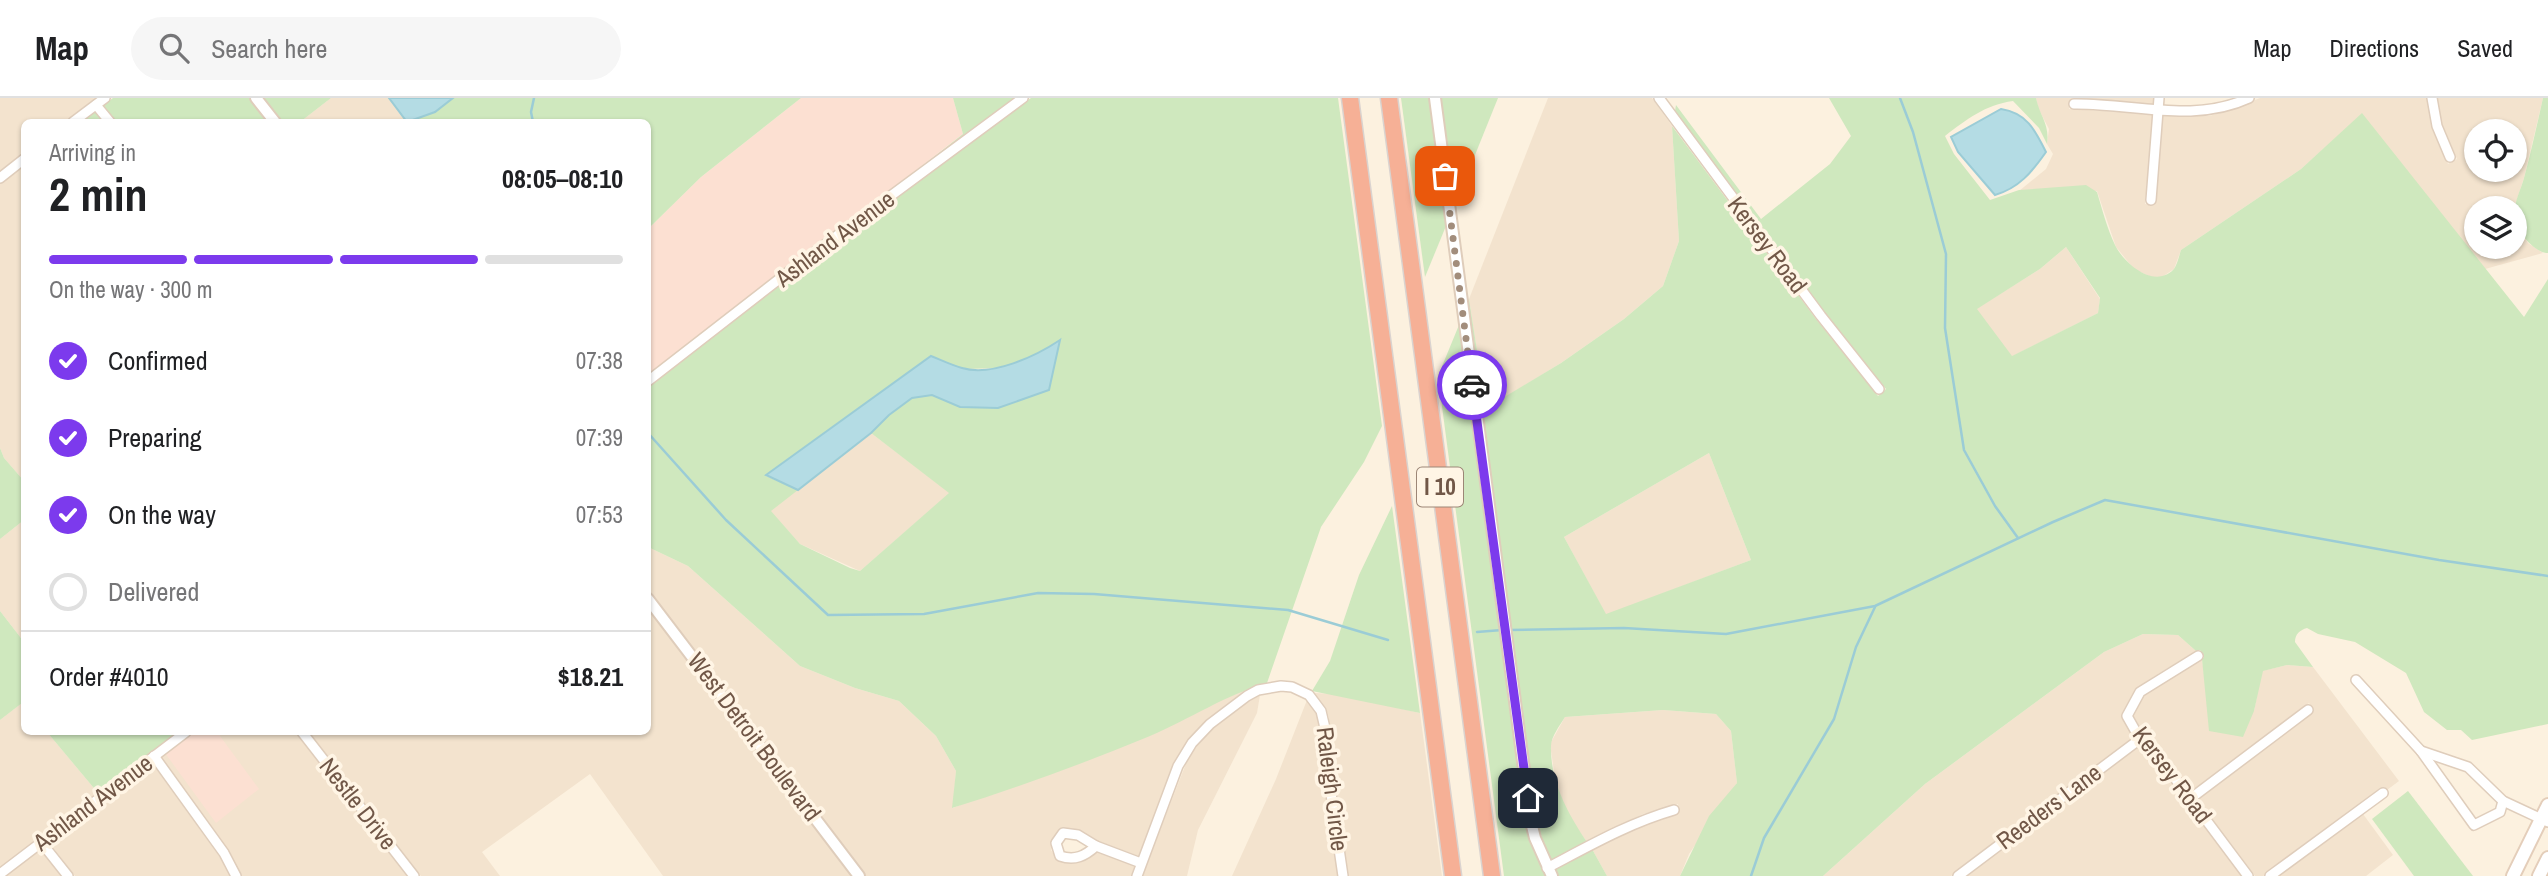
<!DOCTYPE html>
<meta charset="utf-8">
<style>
body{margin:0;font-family:"Archivo Narrow",sans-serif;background:#f6f6f6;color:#202124;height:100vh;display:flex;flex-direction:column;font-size:26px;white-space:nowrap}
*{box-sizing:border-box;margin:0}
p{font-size:23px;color:#757577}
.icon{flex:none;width:38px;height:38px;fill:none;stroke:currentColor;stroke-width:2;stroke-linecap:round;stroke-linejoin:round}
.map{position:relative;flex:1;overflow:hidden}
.details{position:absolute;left:21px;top:21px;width:630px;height:616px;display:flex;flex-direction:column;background:#fff;border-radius:10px;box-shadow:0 2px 5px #0004}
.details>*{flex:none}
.controls{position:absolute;left:2464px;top:21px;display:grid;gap:14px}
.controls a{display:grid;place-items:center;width:63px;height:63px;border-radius:50%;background:#fff;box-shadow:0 2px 5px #0004;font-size:35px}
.pin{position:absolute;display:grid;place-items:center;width:60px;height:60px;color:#fff;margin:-30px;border-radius:14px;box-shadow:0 4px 10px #0006}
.courier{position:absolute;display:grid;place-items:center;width:70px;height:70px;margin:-35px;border:5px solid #7c3aed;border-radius:50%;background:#fff;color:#222;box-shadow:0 2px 9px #0007}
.head em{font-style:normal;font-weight:700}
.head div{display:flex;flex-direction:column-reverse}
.head{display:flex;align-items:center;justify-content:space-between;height:119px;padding:0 28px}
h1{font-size:46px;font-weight:700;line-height:52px}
.bar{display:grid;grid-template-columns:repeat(4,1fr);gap:10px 7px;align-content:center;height:84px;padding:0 28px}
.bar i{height:9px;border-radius:5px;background:#e0e0e0}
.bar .selected{background:#7c3aed}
.bar p{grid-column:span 4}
.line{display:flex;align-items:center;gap:18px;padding:0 28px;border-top:2px solid #e0e0e0}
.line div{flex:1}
ol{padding:0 28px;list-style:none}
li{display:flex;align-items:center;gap:21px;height:77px}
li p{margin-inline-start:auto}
li .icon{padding:7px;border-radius:50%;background:#7c3aed;color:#fff;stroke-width:4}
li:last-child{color:#757577}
li i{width:38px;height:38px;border:4px solid #e0e0e0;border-radius:50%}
header{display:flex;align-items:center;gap:42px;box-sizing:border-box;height:98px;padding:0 35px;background:#fff;border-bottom:2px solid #e0e0e0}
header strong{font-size:33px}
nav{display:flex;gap:38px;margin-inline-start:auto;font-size:24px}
.search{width:490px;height:63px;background:#f6f6f6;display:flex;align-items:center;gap:18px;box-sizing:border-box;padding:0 24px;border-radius:38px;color:#757577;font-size:26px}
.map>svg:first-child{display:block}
</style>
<header>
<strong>Map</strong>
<div class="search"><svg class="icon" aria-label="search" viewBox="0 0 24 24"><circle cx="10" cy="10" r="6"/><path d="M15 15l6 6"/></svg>Search here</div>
<nav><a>Map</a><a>Directions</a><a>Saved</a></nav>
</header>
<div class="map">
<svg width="2548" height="778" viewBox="0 0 2548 778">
<rect width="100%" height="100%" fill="#fcf1df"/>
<g fill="#f3e3ce" fill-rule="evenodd">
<polygon points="0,0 98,0 65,24 24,24 24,55 0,74"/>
<polygon points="331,0 389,0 407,24 300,24"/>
<polygon points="1548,0 1652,0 1672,28 1679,143 1663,188 1624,221 1561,265 1486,311 1469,201"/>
<path d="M 2036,0 L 2155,0 L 2154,6 L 2070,2 L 2069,11 L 2153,16 L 2145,106 L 2154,107 L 2163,17 L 2209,18 L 2231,12 L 2260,0 L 2427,0 L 2432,30 L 2448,66 L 2457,61 L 2442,26 L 2437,0 L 2543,0 L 2524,80 L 2514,110 L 2476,110 L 2476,149 L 2515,149 L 2515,124 L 2528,145 L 2543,155 L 2485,171 L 2362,16 L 2301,71 L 2181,152 L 2174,171 L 2162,179 L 2151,179 L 2134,171 L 2116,149 L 2097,93 L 2019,93 L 2046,71 L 2053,56 L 2047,46 L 2049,31 L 2038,10 ZM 2476,33 L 2515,33 L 2515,72 L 2476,72 Z"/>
<polygon points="24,67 24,383 4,360 0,350 0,85"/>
<polygon points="2066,149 2100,201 2098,215 2011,259 1976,211 2040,171"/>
<polygon points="871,335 950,395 860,473 800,446 770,413"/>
<polygon points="1709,355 1751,462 1606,517 1564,439"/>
<polygon points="24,422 24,544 0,513 0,441"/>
<polygon points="648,449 688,468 800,568 855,590 899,603 936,638 956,673 953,710 1247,589 1253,590 1225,608 1207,623 1180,654 1139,758 1098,743 1075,731 1063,730 1054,738 1051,752 1058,763 1076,765 1086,762 1096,754 1135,768 1131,778 866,778 648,492"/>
<polygon points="648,509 853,778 663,778 590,676 482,754 500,778 421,778 309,634 648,634"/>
<polygon points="2143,536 2178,537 2196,553 2153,579 2136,592 2123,617 2134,640 1951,778 1823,778 1925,686 2104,554"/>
<polygon points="2202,561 2206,591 2254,613 2262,573 2287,567 2313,569 2399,683 2387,692 2384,689 2263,778 2255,778 2197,701 2314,612 2309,605 2192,694 2151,640 2144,636 2133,617 2144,597"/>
<polygon points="1314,595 1337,596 1420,615 1442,778 1348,778 1335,688 1328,658 1329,620 1326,610"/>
<polygon points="1260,597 1257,615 1198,732 1187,778 1142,778 1189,658 1213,630 1230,615"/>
<polygon points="1307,602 1317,616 1319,623 1318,660 1326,691 1338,778 1232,778 1276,681"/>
<polygon points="23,604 24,634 47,634 98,695 0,770 0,622"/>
<polygon points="1663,612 1716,616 1731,633 1737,685 1689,756 1680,778 1607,778 1592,751 1646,725 1679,715 1678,706 1643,716 1587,744 1569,719 1556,687 1550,646 1565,619"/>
<polygon points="217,634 295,634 407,778 242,778 228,752 161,659 165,655 231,655"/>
<polygon points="2141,646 2242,778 1966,778"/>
<polygon points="152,665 219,758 230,778 75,778 49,744"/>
<polygon points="2363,716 2393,757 2366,778 2278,778"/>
<polygon points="40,751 61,778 5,778"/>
</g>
<g fill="#fce0d2">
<polygon points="801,0 953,0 963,36 648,277 648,131 701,79"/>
<polygon points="194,634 217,634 259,691 216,725 165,655"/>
</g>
<g fill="#cfe8be" fill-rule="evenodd">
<polygon points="113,0 249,0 268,24 80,24"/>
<polygon points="263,0 331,0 300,24 282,24"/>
<polygon points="453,0 801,0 701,79 648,131 648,24 407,24 434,14"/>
<polygon points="953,0 1015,0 887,96 963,36"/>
<path d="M 1031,0 L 1338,0 L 1382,328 L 1364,364 L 1321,429 L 1267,585 C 1225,597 1190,621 1150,638 C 1085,665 1019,689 952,710 L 956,673 L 936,638 L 899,603 L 855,590 L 800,568 L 688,468 L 648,449 L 648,289 L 799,172 ZM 1060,243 L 960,309 C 951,306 941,299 933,298 C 908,293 886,319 871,335 L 949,395 L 860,473 L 850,470 L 800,446 L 771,413 L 798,392 L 766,378 L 965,271 L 1002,270 L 1042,254 Z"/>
<polygon points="1401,0 1430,0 1446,128 1425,179"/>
<polygon points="1440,0 1498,0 1454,109"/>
<path d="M 1829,0 L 2036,0 C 2040,19 2050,26 2047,46 L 2039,30 L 2013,3 C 1985,7 1967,21 1945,38 L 1954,56 L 1990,102 L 2019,92 L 2086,87 L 2097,94 C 2102,111 2107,130 2115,147 C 2124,165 2153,191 2173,172 C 2177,168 2179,158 2181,152 L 2301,71 L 2362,15 L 2524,219 L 2548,181 L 2548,626 L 2472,642 L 2461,632 L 2447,632 L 2424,614 L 2406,575 L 2355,544 L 2318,536 L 2307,530 C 2300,532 2295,536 2295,544 L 2313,569 L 2287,567 L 2263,573 L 2254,613 L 2243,639 L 2209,633 L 2202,561 L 2204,559 L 2200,552 L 2196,553 L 2178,537 L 2143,536 L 2104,554 L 1925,686 L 1823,778 L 1680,778 L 1709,718 L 1737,685 L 1731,633 L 1716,616 L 1663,612 L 1565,619 C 1560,627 1551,639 1551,648 C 1550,683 1568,716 1587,744 L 1550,763 L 1536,722 L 1466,207 L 1469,201 L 1486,310 L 1561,265 L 1624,221 L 1663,188 L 1679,143 L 1672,28 L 1816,221 L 1878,298 L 1886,291 L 1825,215 L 1675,13 L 1676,7 L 1761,121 L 1830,66 L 1851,38 ZM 2066,149 L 2100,200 L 2098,215 L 2012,258 L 1977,211 L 2040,171 ZM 1709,355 L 1751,462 L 1606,516 L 1564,439 Z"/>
<path d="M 2543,0 L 2548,0 L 2548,155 C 2535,155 2518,135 2515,122 C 2512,108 2520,94 2524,80 C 2531,54 2537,27 2543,0 Z"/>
<polygon points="1459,227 1526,725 1531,742 1545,778 1504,778 1438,278"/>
<polygon points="0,350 4,360 24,383 24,422 0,441"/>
<polygon points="1392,408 1420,615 1312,593 1330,563 1359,477"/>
<polygon points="0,513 24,544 24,606 22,605 0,622"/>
<polygon points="47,634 178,634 98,695"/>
<polygon points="2408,693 2473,778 2414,778 2372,721"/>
<polygon points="1592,751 1607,778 1558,778 1554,772"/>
</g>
<g fill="#b4dce4" stroke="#9bccd6" stroke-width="2">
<polygon points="389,0 453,0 435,14 407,24"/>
<path d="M 2001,11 C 2027,15 2035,32 2046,54 C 2032,74 2019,90 1995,97 L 1958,54 L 1951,39 Z"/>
<path d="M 1060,242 L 1049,292 L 998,310 L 960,309 L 932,297 L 912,300 L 889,317 L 871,335 L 798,392 L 766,377 L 931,258 C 941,262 951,267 962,270 C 992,279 1036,258 1060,242 Z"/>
</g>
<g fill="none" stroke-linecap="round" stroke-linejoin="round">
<g stroke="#9bccd6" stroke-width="2.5">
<polyline points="1900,0 1913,34 1946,156 1945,230 1964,352 1995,408 2018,440"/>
<polyline points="533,24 531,14 534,0"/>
<polyline points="648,335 726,422 828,517 924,516 1038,495 1094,496 1288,512 1388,542"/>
<polyline points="1509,532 1624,530 1726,536 1875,508 2053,424 2105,402 2439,462 2548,478"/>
<polyline points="1477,534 1502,532"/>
<polyline points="1751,778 1764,740 1834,621 1856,549 1875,509"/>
</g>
<defs>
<g id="minor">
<polyline points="1659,0 1821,218 1879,291"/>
<polyline points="2432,0 2437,28 2450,59"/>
<path d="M 2074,6 C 2133,5 2193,26 2249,0"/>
<polyline points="96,7 110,24"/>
<polyline points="73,24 105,0"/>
<polyline points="0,80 24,61"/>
<polyline points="2151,102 2159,0"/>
<polyline points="648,283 796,168 1023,0"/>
<polyline points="2198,558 2140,594 2127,618 2140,641 2147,643 2248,778"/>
<polyline points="2356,582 2421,653 2468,669 2503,703 2548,724"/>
<polyline points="302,634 414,778"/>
<polyline points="2421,653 2474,727 2500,714 2503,703"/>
<polyline points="154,658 224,755 236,778"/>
<polyline points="2190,701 2308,612"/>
<path d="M 1063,735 L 1078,737 L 1096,748 C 1085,758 1075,763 1060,758 L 1056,745 Z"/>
<polyline points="41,744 68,778"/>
<polyline points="1096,748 1141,765"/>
<path d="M 1547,770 C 1589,748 1629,725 1674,712"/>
<polyline points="0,776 186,634"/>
<polyline points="1137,778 1178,668 1192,645 1210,626 1247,598 1258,592 1281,588 1292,589 1309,597 1321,613 1325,630 1323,659 1330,689 1343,778"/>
<polyline points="1958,778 2140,641"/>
<polyline points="2270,778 2383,695"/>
</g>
<g id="tertiary">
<polyline points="256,0 275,24"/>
<polyline points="1435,0 1531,724 1535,740 1552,778"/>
<polyline points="648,501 859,778"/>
</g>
<g id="secondary">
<polyline points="2513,778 2548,707"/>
<polyline points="2539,778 2548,760"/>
</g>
<g id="motorway">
<polyline points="1350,0 1453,778"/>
<polyline points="1389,0 1492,778"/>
</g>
</defs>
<use href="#minor" stroke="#dfcdbb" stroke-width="12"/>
<use href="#tertiary" stroke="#dfcdbb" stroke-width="14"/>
<use href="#secondary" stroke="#e4ceba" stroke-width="16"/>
<use href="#motorway" stroke="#dad3cf" stroke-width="19"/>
<use href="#minor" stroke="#fff" stroke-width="9"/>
<use href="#tertiary" stroke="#fff" stroke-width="10"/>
<use href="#secondary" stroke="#fff" stroke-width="12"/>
<use href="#motorway" stroke="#f6b096" stroke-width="16"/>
</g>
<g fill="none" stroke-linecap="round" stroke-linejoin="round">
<polyline stroke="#a28d7c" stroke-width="7" stroke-dasharray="0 12.6" points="1445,78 1472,287"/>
<polyline stroke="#7c3aed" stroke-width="9" points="1472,287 1528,700"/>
</g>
<g text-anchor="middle" stroke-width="7" stroke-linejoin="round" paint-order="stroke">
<rect fill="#fff5e5" stroke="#9c8676" stroke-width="2" x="1417" y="369.5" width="46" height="39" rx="5"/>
<g font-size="23" font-weight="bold" fill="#715747">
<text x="1440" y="397">I 10</text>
</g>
<g font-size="24" fill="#715747" stroke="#fff5e5">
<text transform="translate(835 141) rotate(-37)" y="8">Ashland Avenue</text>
<text transform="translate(1767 147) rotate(53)" y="8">Kersey Road</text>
<text transform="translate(754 639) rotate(53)" y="8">West Detroit Boulevard</text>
<text transform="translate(2172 677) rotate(53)" y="8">Kersey Road</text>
<text transform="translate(1332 691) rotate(83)" y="8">Raleigh Circle</text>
<text transform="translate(93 705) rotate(-37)" y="8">Ashland Avenue</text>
<text transform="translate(358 706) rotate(52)" y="8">Nestle Drive</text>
<text transform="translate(2049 709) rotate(-37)" y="8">Reeders Lane</text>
</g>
</g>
</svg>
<div class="controls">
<a><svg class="icon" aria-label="locate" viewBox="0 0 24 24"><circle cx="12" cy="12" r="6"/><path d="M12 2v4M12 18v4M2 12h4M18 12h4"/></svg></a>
<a><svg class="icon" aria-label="layers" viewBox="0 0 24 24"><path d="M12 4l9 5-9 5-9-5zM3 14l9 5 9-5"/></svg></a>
</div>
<div class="pin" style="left:1445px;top:78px;background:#ea580c"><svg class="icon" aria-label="bag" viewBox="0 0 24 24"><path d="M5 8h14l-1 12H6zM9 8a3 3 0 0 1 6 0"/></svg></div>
<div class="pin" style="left:1528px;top:700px;background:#1f2937"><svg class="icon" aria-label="home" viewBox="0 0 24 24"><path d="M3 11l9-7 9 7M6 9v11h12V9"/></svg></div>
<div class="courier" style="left:1472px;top:287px"><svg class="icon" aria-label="car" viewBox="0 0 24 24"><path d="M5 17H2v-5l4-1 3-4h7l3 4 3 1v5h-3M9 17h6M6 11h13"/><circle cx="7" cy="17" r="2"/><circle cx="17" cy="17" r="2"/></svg></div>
<section class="details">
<div class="head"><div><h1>2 min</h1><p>Arriving in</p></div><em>08:05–08:10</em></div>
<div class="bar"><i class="selected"></i><i class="selected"></i><i class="selected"></i><i></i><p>On the way · 300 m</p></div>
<ol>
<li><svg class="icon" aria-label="check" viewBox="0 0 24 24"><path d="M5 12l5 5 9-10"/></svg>Confirmed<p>07:38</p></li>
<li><svg class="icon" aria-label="check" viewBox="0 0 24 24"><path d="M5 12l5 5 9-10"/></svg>Preparing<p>07:39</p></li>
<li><svg class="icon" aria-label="check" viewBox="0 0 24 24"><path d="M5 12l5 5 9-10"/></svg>On the way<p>07:53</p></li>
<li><i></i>Delivered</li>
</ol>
<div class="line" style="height:91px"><div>Order #4010</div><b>$18.21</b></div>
</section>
</div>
